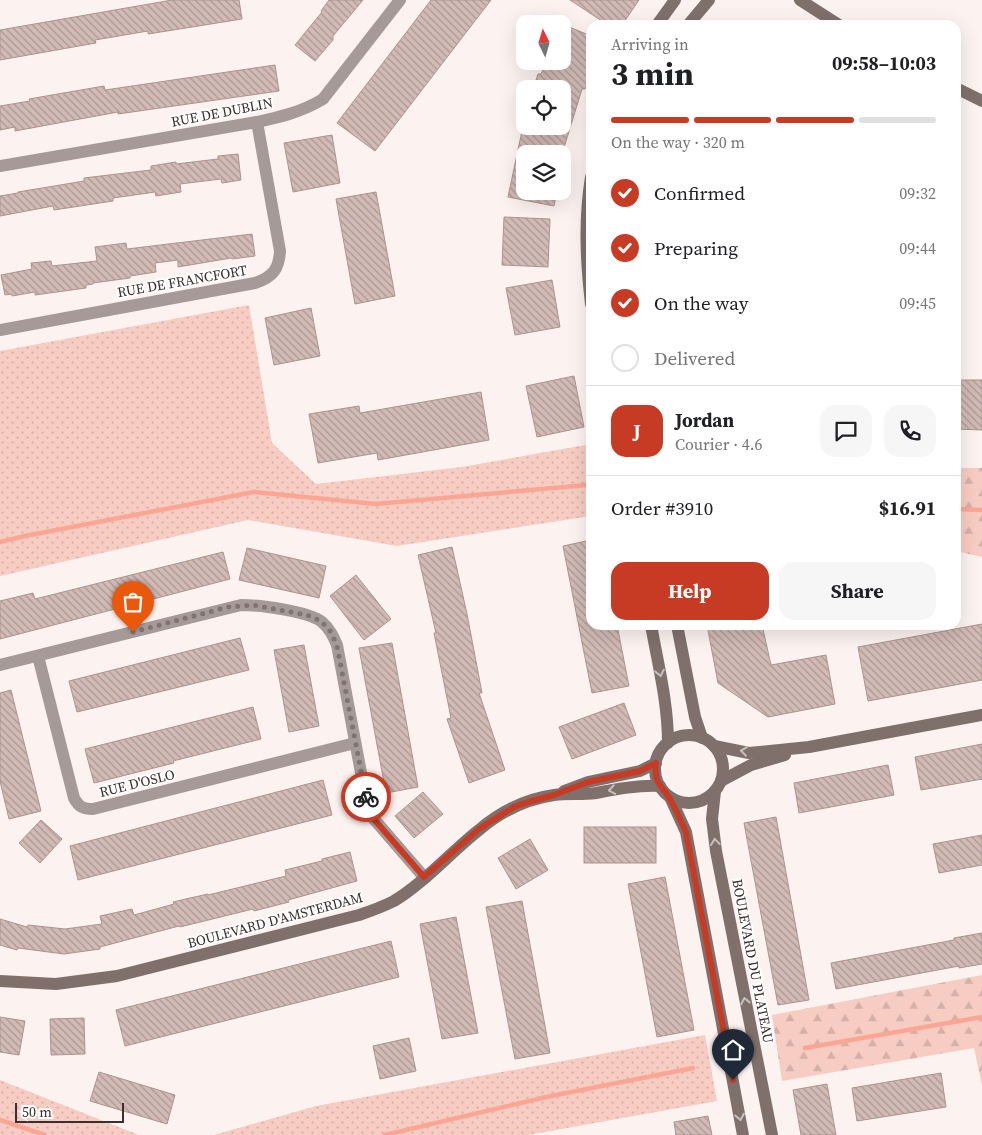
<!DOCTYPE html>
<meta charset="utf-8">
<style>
body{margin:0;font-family:"Source Serif 4",serif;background:#f6f6f6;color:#202124;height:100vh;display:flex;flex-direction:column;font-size:19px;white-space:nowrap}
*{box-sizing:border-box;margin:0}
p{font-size:16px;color:#757577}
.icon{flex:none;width:28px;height:28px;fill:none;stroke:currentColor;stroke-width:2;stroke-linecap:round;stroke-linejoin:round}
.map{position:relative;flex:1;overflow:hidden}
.details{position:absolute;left:586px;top:20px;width:375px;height:610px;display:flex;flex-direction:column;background:#fff;border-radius:15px;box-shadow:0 5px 20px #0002}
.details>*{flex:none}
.needle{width:32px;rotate:355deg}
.fabs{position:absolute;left:516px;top:15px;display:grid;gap:10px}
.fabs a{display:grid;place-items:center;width:55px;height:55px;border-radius:10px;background:#fff;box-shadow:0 5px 20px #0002;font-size:25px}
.scale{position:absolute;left:15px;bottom:12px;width:109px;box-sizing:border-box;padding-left:5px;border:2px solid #3a302e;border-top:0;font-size:14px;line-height:18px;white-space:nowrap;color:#3a302e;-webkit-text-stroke:4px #fff;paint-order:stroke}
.pin{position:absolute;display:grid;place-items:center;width:42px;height:42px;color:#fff;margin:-51px -21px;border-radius:50% 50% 50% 0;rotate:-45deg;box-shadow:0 0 5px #0007}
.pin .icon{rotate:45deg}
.courier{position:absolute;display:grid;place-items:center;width:50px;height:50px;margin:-25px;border:4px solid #c73b24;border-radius:50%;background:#fff;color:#222;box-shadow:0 1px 6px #0007}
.headline em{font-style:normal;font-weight:700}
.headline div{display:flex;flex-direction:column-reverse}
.headline{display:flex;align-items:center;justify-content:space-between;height:85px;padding:0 25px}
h1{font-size:32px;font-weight:700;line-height:38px}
.bar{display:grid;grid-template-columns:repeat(4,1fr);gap:8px 5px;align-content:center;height:60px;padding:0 25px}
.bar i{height:6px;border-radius:4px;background:#e0e0e0}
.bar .on{background:#c73b24}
.bar p{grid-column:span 4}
.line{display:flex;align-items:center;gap:12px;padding:0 25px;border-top:1px solid #e0e0e0}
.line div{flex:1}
.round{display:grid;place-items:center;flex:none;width:52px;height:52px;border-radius:15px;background:#f6f6f6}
ol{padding:0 25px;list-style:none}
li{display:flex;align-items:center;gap:15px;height:55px}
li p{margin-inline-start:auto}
li .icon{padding:5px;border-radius:50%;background:#c73b24;color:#fff;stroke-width:4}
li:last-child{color:#757577}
li i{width:28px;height:28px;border:2px solid #e0e0e0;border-radius:50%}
.primary-button{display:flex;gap:10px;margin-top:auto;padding:10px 25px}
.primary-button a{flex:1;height:58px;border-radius:15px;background:#c73b24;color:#fff;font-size:20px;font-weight:700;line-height:58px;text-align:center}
.primary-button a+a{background:#f6f6f6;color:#202124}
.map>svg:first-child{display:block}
</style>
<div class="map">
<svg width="982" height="1135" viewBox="0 0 982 1135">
<defs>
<pattern id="grass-dots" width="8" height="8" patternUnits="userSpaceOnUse" patternTransform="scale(1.25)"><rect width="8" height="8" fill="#f7ccc2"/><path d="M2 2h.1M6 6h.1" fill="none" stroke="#d4b0a7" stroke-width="1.8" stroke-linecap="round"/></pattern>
<pattern id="forest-firs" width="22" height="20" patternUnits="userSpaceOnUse" patternTransform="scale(1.25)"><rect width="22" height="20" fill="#f7ccc2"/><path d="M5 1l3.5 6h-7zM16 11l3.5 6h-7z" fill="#d4b0a7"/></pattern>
<pattern id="building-back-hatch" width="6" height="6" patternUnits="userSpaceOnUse" patternTransform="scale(1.25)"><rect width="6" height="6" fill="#d2bab5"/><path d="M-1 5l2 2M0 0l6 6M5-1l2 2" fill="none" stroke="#ab9894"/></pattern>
</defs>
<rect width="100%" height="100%" fill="#fcf2f0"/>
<g fill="url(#grass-dots)">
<polygon points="249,305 272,443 316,484 462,467 591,444 591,516 397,546 248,520 0,576 0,351"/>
<polygon points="705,1035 717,1101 528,1135 214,1135 316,1106"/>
<polygon points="0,1080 139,1135 0,1135"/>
</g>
<g fill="url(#forest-firs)">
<polygon points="956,468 982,468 982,557 956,551"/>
<polygon points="982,975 982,1086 974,1048 782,1081 772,1015"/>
</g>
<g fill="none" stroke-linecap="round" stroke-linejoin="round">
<g stroke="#fba695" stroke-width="4.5">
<polyline points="956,509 982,510"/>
<polyline points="0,542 25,536 254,492 376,504 587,485"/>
<polyline points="805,1048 982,1017"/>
<polyline points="0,1120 45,1135"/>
<polyline points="385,1135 546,1097 693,1068"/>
</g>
</g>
<g fill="url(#building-back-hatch)" stroke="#ab948f">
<polygon points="172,0 239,0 242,19 148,34 148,31 95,40 96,43 0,60 0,30"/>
<polygon points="329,0 363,0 333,36 333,40 315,61 295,45 322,12 321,11"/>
<polygon points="431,0 491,0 375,151 337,123"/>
<polygon points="570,0 639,0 622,25 608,25"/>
<polygon points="562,24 591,36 591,75 585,89 582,89 562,154 525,154 525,191 557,191 554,206 508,197 523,126 562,126 562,89 533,89 538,74 541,74 547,61 562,61"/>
<polygon points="275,65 279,91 118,114 118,112 15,131 15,127 0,130 0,106 30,101 29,99 104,86 105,90"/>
<polygon points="332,135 340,183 293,192 284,143"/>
<polygon points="238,154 241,180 222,183 221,179 180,184 181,192 156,196 155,192 113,198 113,201 54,210 53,206 0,216 0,196 18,193 18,192 84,181 84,178 151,170 151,166 176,162 176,164 218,159 218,156"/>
<polygon points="376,192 395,296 355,304 336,199"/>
<polygon points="504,217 550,219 548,267 502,265"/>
<polygon points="252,234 255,256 232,259 231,258 178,267 178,260 155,263 156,272 130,276 130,278 93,283 93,284 86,285 86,288 35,295 35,292 12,296 12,294 5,295 1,275 32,269 31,263 51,261 52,266 97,261 95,247 126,243 127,249"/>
<polygon points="552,280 560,327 515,335 506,288"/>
<polygon points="311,308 320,356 274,365 265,318"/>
<polygon points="574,376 584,427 537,437 526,386"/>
<polygon points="956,380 982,380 982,430 956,429"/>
<polygon points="481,392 489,440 378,460 377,453 318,463 309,414 359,406 360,413"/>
<polygon points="591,540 591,625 617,625 629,686 592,693 563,546"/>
<polygon points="452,547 467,614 482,693 479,693 505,770 469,783 447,719 451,718 434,633 436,633 418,555"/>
<polygon points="247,548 326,566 319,598 239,580"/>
<polygon points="223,552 230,579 0,639 0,601 33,593 35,599"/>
<polygon points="356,575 391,619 364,640 330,596"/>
<polygon points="982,624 982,680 868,701 858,647"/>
<polygon points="707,625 762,625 771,665 826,655 835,704 768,717 718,683"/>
<polygon points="240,638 249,670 77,712 69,681"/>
<polygon points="392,643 418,787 386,793 359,648"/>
<polygon points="304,645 319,726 289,732 274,650"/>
<polygon points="11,690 41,811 9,819 0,781 0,693"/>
<polygon points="624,703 636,735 572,759 559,727"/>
<polygon points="253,707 261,739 173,761 174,763 94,783 85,749"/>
<polygon points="982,744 982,779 921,790 915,757"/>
<polygon points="888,765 894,795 799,813 794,783"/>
<polygon points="323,780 332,815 78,880 70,846"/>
<polygon points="423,792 443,814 414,838 395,816"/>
<polygon points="776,817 809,1000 778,1005 744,823"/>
<polygon points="41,820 62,839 40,863 19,843"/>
<rect x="584" y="827" width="72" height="36"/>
<polygon points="982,835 982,865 939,873 933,844"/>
<polygon points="530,839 548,870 516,889 498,858"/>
<polygon points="350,852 357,881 288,900 289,902 254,911 253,909 180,927 179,926 100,947 100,949 64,954 18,948 17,950 0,945 0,919 27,927 28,925 65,929 102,924 100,916 132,909 134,915 174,904 173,902 190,898 208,894 208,895 286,876 285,870 322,861 322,859"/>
<polygon points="665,877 694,1030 657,1037 628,884"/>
<polygon points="522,901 550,1053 515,1059 486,907"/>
<polygon points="456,917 478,1033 442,1039 420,924"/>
<polygon points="982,933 982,964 959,968 959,966 836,989 831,963 954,940 954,938"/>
<polygon points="391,941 399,977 125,1046 116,1010"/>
<polygon points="0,1017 25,1021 19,1055 0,1052"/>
<polygon points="84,1018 85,1054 51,1055 50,1019"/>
<polygon points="409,1038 416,1071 380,1079 373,1046"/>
<polygon points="99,1072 175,1095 167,1124 90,1101"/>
<polygon points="941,1073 946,1107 857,1121 852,1088"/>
<polygon points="827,1084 836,1135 801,1135 793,1090"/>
<polygon points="708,1116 712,1135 676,1135 674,1122"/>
</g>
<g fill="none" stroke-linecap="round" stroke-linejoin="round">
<g stroke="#a59a98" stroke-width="12">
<path d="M 0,166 L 257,122 C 280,117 302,112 323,99 L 400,0"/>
<path d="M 0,330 L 255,283 C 273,277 279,269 280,251 L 257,122"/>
<path d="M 38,656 L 74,798 C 79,807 83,809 93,809 L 355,743"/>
<path d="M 0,665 L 241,605 C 259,605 308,611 322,622 C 330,629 333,636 337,645 L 368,810 L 373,818 L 424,877"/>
</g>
<g stroke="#7f706c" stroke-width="12">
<polyline points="800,0 839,25"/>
<polyline points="657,25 675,0"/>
<polyline points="688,25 709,0"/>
<polyline points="956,88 982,101"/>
<path d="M 591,177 C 584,221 586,260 591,304"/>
<path d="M 651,625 C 658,664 668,703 668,743"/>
<polyline points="677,625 695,717 702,738"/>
<circle cx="689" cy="769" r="34"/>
<polyline points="714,746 749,753 809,747 982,715"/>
<polyline points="721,781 751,765 785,755"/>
<polyline points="564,791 588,782 640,771 656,763"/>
<polyline points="715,791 712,819 716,851 772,1135"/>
<polyline points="670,797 686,832 743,1135"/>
<path d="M 0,981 L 56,984 L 117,976 L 359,915 C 371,911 382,907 394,901 C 423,884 452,851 479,830 C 500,812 526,799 554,795 C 568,793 582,795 596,793 C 617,789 638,785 660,786"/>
</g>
</g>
<defs><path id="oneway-chevron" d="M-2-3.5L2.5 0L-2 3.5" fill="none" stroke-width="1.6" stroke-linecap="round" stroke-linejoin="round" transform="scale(1.25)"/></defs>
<g stroke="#c5bfbd">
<use href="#oneway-chevron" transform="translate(660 673) rotate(79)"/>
<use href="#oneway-chevron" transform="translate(744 751) rotate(-172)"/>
<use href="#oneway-chevron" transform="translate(612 790) rotate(170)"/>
<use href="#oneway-chevron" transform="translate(715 842) rotate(-97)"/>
<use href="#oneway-chevron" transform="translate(745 1001) rotate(-101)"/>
<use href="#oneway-chevron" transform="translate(740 1117) rotate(79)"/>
</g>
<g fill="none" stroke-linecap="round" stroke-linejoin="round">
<polyline stroke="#7e7472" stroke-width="5" stroke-dasharray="0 9" points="133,632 228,607 253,605 307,615 321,621 331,632 337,646 366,797"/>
<path stroke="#c73b24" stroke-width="6" d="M 366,797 L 368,810 L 373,818 L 424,877 L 479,829 L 514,807 L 528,802 L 554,795 L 588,782 L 640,771 L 656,763 C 654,786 661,783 670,799 C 676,809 681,821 686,832 L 733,1080"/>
</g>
<g text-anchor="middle" stroke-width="4" stroke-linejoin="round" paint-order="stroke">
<g font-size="14" fill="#3a302e" stroke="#fff">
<text transform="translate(222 112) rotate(-11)" y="5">RUE DE DUBLIN</text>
<text transform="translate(182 281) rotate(-10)" y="5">RUE DE FRANCFORT</text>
<text transform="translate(137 783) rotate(-14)" y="5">RUE D'OSLO</text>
<text transform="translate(275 920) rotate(-15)" y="5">BOULEVARD D'AMSTERDAM</text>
<text transform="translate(753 961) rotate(79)" y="5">BOULEVARD DU PLATEAU</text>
</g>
</g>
</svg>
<div class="fabs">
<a><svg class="needle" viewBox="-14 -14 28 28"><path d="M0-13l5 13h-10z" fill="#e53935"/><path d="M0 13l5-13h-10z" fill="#757577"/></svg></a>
<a><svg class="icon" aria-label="locate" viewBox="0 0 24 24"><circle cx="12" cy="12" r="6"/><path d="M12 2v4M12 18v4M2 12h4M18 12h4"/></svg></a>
<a><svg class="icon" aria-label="layers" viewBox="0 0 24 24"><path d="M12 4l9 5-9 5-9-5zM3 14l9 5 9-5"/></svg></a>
</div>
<div class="scale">50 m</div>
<div class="pin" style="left:133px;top:632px;background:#ea580c"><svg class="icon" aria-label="bag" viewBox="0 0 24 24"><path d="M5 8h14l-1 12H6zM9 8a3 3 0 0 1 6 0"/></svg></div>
<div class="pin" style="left:733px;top:1080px;background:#1f2937"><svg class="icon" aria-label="home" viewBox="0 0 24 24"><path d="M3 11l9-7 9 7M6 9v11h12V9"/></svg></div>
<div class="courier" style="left:366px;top:797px"><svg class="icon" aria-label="bike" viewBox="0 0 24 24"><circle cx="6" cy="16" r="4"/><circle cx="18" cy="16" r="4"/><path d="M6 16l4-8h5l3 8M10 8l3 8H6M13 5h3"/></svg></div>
<section class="details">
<div class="headline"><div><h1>3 min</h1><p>Arriving in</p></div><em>09:58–10:03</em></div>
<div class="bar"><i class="on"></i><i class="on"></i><i class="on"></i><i></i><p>On the way · 320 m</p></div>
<ol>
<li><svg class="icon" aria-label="check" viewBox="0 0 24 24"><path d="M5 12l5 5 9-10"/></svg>Confirmed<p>09:32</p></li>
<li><svg class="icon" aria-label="check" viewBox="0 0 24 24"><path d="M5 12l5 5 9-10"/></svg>Preparing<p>09:44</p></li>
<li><svg class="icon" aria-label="check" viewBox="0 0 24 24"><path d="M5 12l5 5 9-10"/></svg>On the way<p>09:45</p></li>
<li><i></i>Delivered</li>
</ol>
<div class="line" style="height:90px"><b class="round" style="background:#c73b24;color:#fff">J</b><div><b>Jordan</b><p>Courier · 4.6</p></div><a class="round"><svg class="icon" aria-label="chat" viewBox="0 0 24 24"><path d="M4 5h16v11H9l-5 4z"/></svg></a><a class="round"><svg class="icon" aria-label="phone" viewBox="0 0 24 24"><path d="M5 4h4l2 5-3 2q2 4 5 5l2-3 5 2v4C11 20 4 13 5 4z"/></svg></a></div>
<div class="line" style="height:65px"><div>Order #3910</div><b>$16.91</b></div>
<div class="primary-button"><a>Help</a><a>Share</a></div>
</section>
</div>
